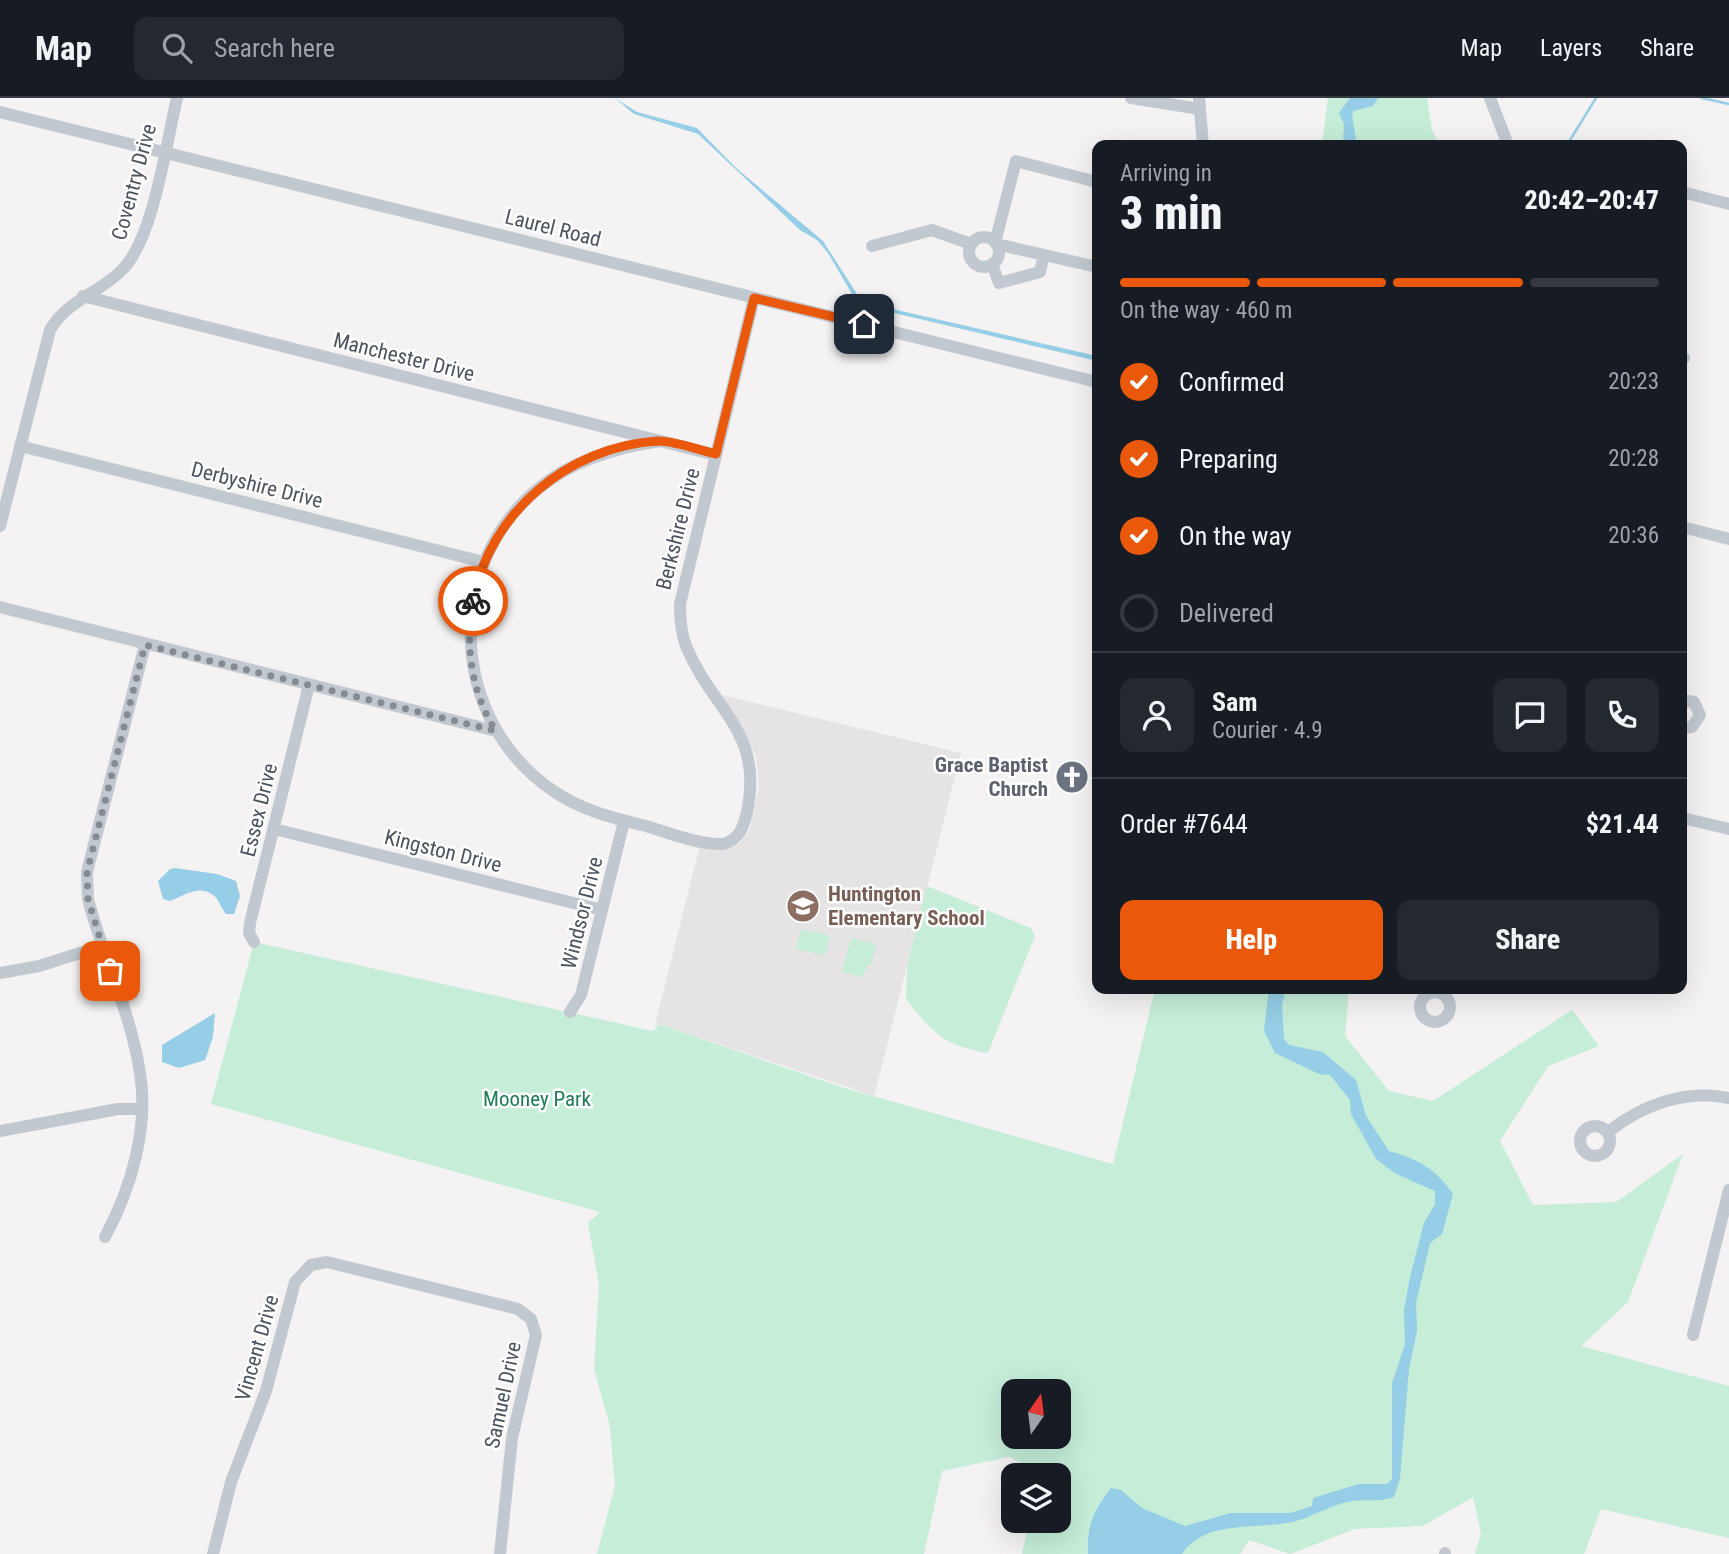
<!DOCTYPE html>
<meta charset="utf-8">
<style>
body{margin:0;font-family:"Roboto Condensed",sans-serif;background:#242831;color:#f1f3f6;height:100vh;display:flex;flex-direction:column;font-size:26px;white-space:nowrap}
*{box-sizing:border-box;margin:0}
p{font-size:23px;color:#9ea1a6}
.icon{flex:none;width:38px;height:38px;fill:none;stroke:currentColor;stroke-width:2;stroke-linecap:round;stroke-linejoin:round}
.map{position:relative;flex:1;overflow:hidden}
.side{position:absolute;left:1092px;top:42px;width:595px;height:854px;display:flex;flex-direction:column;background:#171b24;border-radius:14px;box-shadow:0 7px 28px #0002}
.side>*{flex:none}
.needle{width:46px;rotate:14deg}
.controls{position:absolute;left:1001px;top:1281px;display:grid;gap:14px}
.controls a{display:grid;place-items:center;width:70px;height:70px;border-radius:14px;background:#171b24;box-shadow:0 7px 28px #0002;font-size:35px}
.pin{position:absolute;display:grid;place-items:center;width:60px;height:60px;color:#fff;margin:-30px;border-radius:14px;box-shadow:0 4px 10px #0006}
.courier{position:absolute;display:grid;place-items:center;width:70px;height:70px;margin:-35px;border:5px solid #ea580c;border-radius:50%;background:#fff;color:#222;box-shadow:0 2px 9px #0007}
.summary em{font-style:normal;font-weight:800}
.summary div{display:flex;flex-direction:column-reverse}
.summary{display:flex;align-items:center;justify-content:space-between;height:119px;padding:0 28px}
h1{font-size:46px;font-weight:800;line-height:52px}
.bar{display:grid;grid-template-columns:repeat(4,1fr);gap:10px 7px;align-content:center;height:84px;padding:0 28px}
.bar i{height:9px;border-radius:5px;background:#363941}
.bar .current{background:#ea580c}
.bar p{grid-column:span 4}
.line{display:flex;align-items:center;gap:18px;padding:0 28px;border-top:2px solid #363941}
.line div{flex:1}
.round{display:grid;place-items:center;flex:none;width:74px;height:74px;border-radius:14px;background:#242831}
ol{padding:0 28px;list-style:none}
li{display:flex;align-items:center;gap:21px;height:77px}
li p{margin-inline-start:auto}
li .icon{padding:7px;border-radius:50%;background:#ea580c;color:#fff;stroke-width:4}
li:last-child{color:#9ea1a6}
li i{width:38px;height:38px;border:4px solid #363941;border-radius:50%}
.cta{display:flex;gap:14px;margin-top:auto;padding:14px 28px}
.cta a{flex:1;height:80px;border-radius:14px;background:#ea580c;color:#fff;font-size:28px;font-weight:800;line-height:80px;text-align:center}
.cta a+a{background:#242831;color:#f1f3f6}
header{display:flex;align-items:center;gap:42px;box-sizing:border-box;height:98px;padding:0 35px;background:#171b24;border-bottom:2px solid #363941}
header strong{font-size:33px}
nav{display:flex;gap:38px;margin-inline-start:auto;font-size:24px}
.search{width:490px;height:63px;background:#242831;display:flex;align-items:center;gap:18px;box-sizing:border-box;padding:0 24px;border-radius:14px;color:#9ea1a6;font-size:26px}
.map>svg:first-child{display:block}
</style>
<header>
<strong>Map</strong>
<div class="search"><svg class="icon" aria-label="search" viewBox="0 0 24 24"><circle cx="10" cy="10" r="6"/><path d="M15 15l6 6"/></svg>Search here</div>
<nav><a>Map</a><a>Layers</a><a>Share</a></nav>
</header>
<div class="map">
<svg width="1729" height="1456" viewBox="0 0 1729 1456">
<rect width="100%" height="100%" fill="#f4f2f2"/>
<polygon fill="#e5e3e3" points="722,597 961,655 874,998 660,926 655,927 700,747 724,752 741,744 749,733 759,689 756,658"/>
<g fill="#c5edd8" fill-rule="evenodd">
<polygon points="1328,0 1427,0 1432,32 1439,47 1322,47"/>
<path d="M 927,788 L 1031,830 L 1035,838 L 988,955 C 944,948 933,935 906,901 L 907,868 Z"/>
<polygon points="801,831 830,838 825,857 796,851"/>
<polygon points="851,840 876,846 871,867 868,867 862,879 842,874"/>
<path d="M 254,844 L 653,933 L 659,926 L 841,989 L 1113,1066 L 1155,891 L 1349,891 L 1345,938 L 1389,993 L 1433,1003 L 1572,912 L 1599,948 L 1548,968 L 1500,1043 L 1533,1107 L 1616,1104 L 1683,1056 L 1628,1204 L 1581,1248 L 1729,1288 L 1729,1440 L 1601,1411 L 1584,1456 L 1475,1456 L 1481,1435 L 1473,1399 L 1423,1428 L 1355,1431 L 1290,1456 L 1249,1442 L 1240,1456 L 1022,1456 L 1029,1423 L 1059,1423 L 1059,1377 L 1039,1377 L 1040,1374 L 1009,1359 L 942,1373 L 924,1456 L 597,1456 L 615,1388 L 610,1328 L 594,1271 L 599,1187 L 588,1125 L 600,1114 L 211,1006 ZM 1013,1293 L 1059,1293 L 1059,1339 L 1013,1339 Z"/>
</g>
<g fill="#95cee6">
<polygon points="615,0 637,14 697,30 736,70 823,143 857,196 888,210 1097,258 1097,263 873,210 852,196 828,155 817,142 800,132 698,36 634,16"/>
<path d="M 1350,0 L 1378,0 L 1373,8 L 1353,13 C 1350,24 1358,34 1355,47 L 1343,47 L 1344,26 L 1339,15 Z"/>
<path d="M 175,770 L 217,776 L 236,783 L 240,798 L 234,816 L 226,816 C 221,810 219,801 213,797 C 199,786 183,798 170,803 L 163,801 L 158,783 L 170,771 Z"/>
<path d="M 1269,891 L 1286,891 L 1282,907 L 1284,941 L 1289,947 L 1323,954 L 1356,982 L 1366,1018 L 1389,1053 C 1418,1061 1436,1071 1453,1096 L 1442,1136 L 1430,1145 L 1416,1205 L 1417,1233 L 1409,1271 L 1400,1380 L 1394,1399 C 1378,1405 1363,1400 1347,1404 C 1329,1408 1314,1418 1296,1423 C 1260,1433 1206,1420 1182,1456 L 1088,1456 C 1087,1426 1093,1414 1111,1390 L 1121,1392 L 1142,1410 L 1185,1428 L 1231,1415 L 1290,1415 L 1312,1408 L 1313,1400 L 1359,1386 L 1387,1386 L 1392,1381 L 1392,1285 L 1405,1246 L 1404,1212 L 1410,1179 L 1424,1125 L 1435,1106 L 1435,1093 L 1396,1076 L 1376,1061 L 1351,1016 L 1350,1002 L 1330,977 L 1319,976 L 1275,955 L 1264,933 Z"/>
<polygon points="215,915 213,939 205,962 179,970 162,964 162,947"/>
</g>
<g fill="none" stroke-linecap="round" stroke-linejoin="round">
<g stroke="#95cee6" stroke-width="2.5">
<polyline points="1702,0 1729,6"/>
<polyline points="1567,47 1596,0"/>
</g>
<g stroke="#c1c8cf" stroke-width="12">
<polyline points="1131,0 1200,11"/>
<polyline points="1199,0 1203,47"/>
<polyline points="1490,0 1508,47"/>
<polyline points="0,14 1097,284"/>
<polyline points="1682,94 1729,106"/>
<circle cx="984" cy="154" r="15"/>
<polyline points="993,142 997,137 1016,63 1097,84"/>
<polyline points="996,146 1097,169"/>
<polyline points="872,148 932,132 971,146"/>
<polyline points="992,166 999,185 1040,174 1044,157"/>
<polyline points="83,198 716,357"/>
<polyline points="1682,261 1684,260"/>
<path d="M 661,343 C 618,349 573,362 539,390 C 442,469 450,622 552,692 C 580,712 613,720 646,728 C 670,735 698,747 723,746 C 740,741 743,730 747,714 C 764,633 713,613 686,548 C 681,535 680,521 680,506 L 754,200"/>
<polyline points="20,348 484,464"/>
<path d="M 0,428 L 50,232 C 68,201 101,195 124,170 C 154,137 166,46 177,0"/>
<polyline points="1682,429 1729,441"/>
<polyline points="0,509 496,633"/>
<polyline points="1682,602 1694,604 1700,617 1692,629 1682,630"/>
<polyline points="1682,720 1729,731"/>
<polyline points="274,731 602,812"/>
<polyline points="254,844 249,835 250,825 309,587"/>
<polyline points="0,875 39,868 102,848"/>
<circle cx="1435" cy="909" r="15"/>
<polyline points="570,914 581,897 624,723"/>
<circle cx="1595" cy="1043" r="15"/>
<polyline points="0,1033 118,1011 142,1011"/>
<path d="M 1608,1034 C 1642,1007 1685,991 1729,1000"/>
<path d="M 105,1139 C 131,1091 149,1030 140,975 C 131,915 103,859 88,801 L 87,774 L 145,547"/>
<polyline points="1693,1237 1729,1092"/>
<polyline points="213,1456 231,1384 266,1293 295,1184 311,1167 327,1164 518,1211 531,1221 536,1237 512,1340 500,1456"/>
<polyline points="1445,1456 1445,1455"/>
</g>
</g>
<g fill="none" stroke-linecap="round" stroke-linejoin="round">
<path stroke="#868b92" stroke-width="7" stroke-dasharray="0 12.6" d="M 110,873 L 88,801 L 87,774 L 145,547 L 496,633 C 471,595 465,547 473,503"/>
<path stroke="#ea580c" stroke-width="9" d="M 473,503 C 489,415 569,348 658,343 C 676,343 698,352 716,356 L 754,200 L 864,226"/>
</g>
<defs>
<symbol id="church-disc" viewBox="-11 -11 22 22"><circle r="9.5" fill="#6b7280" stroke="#fff"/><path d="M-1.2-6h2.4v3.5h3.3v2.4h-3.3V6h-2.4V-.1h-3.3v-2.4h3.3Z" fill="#fff"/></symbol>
<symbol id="school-disc" viewBox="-11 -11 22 22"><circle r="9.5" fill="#8d6e63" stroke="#fff"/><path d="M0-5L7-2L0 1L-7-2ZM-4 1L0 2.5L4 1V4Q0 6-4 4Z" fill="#fff"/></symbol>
</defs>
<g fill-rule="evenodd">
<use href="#church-disc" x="1053" y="660" width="38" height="38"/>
<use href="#school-disc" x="784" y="789" width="38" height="38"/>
</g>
<g text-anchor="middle" stroke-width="5" stroke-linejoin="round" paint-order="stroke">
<g font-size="21" fill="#4b535e" stroke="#fff">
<text transform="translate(134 84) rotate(-75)" y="7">Coventry Drive</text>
<text transform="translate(553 130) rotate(14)" y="7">Laurel Road</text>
<text transform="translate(404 259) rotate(14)" y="7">Manchester Drive</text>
<text transform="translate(257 387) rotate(14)" y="7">Derbyshire Drive</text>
<text transform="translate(678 431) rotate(-76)" y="7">Berkshire Drive</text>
<text transform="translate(259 712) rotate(-76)" y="7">Essex Drive</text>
<text transform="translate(443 753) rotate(14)" y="7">Kingston Drive</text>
<text transform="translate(582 815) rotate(-76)" y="7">Windsor Drive</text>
<text transform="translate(257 1250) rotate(-74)" y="7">Vincent Drive</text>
<text transform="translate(503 1297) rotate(-78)" y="7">Samuel Drive</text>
</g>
<g font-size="21" font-weight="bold" fill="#5b616d" stroke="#fff" text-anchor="end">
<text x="1048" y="674">Grace Baptist<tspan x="1048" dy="24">Church</tspan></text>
</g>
<g font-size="21" font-weight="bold" fill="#785e54" stroke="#fff" text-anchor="start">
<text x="828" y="803">Huntington<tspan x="828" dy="24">Elementary School</tspan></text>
</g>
<g font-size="21" fill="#1f7b56" stroke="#fff">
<text x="537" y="1008">Mooney Park</text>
</g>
</g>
</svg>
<div class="controls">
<a><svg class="needle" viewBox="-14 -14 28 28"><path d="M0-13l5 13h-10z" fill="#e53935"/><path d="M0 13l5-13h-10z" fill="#9ea1a6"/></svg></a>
<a><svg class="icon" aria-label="layers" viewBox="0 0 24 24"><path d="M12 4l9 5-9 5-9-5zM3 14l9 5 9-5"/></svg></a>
</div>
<div class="pin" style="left:110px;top:873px;background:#ea580c"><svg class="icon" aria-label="bag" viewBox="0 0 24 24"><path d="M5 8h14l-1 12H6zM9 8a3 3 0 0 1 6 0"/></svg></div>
<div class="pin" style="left:864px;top:226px;background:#1f2937"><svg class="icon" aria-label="home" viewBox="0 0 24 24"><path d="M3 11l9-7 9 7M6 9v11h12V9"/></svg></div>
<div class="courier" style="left:473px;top:503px"><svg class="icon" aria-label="bike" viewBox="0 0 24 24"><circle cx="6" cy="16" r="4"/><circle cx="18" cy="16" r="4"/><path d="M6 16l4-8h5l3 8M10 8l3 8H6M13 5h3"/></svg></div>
<section class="side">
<div class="summary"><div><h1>3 min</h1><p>Arriving in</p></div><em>20:42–20:47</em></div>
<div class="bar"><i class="current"></i><i class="current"></i><i class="current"></i><i></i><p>On the way · 460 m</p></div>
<ol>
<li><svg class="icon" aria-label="check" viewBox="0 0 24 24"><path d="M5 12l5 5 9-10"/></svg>Confirmed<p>20:23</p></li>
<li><svg class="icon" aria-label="check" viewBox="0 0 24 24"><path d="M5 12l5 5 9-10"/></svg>Preparing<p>20:28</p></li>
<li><svg class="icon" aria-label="check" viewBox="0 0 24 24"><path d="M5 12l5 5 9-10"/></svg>On the way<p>20:36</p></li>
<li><i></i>Delivered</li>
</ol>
<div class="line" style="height:126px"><a class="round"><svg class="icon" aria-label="person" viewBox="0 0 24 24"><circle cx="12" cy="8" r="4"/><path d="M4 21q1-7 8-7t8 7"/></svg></a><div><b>Sam</b><p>Courier · 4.9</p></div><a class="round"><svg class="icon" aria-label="chat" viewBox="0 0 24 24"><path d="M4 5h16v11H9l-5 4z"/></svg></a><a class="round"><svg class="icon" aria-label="phone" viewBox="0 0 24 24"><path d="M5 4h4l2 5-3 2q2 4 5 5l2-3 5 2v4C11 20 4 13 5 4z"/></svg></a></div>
<div class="line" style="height:91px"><div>Order #7644</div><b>$21.44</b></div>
<div class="cta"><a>Help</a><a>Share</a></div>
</section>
</div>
